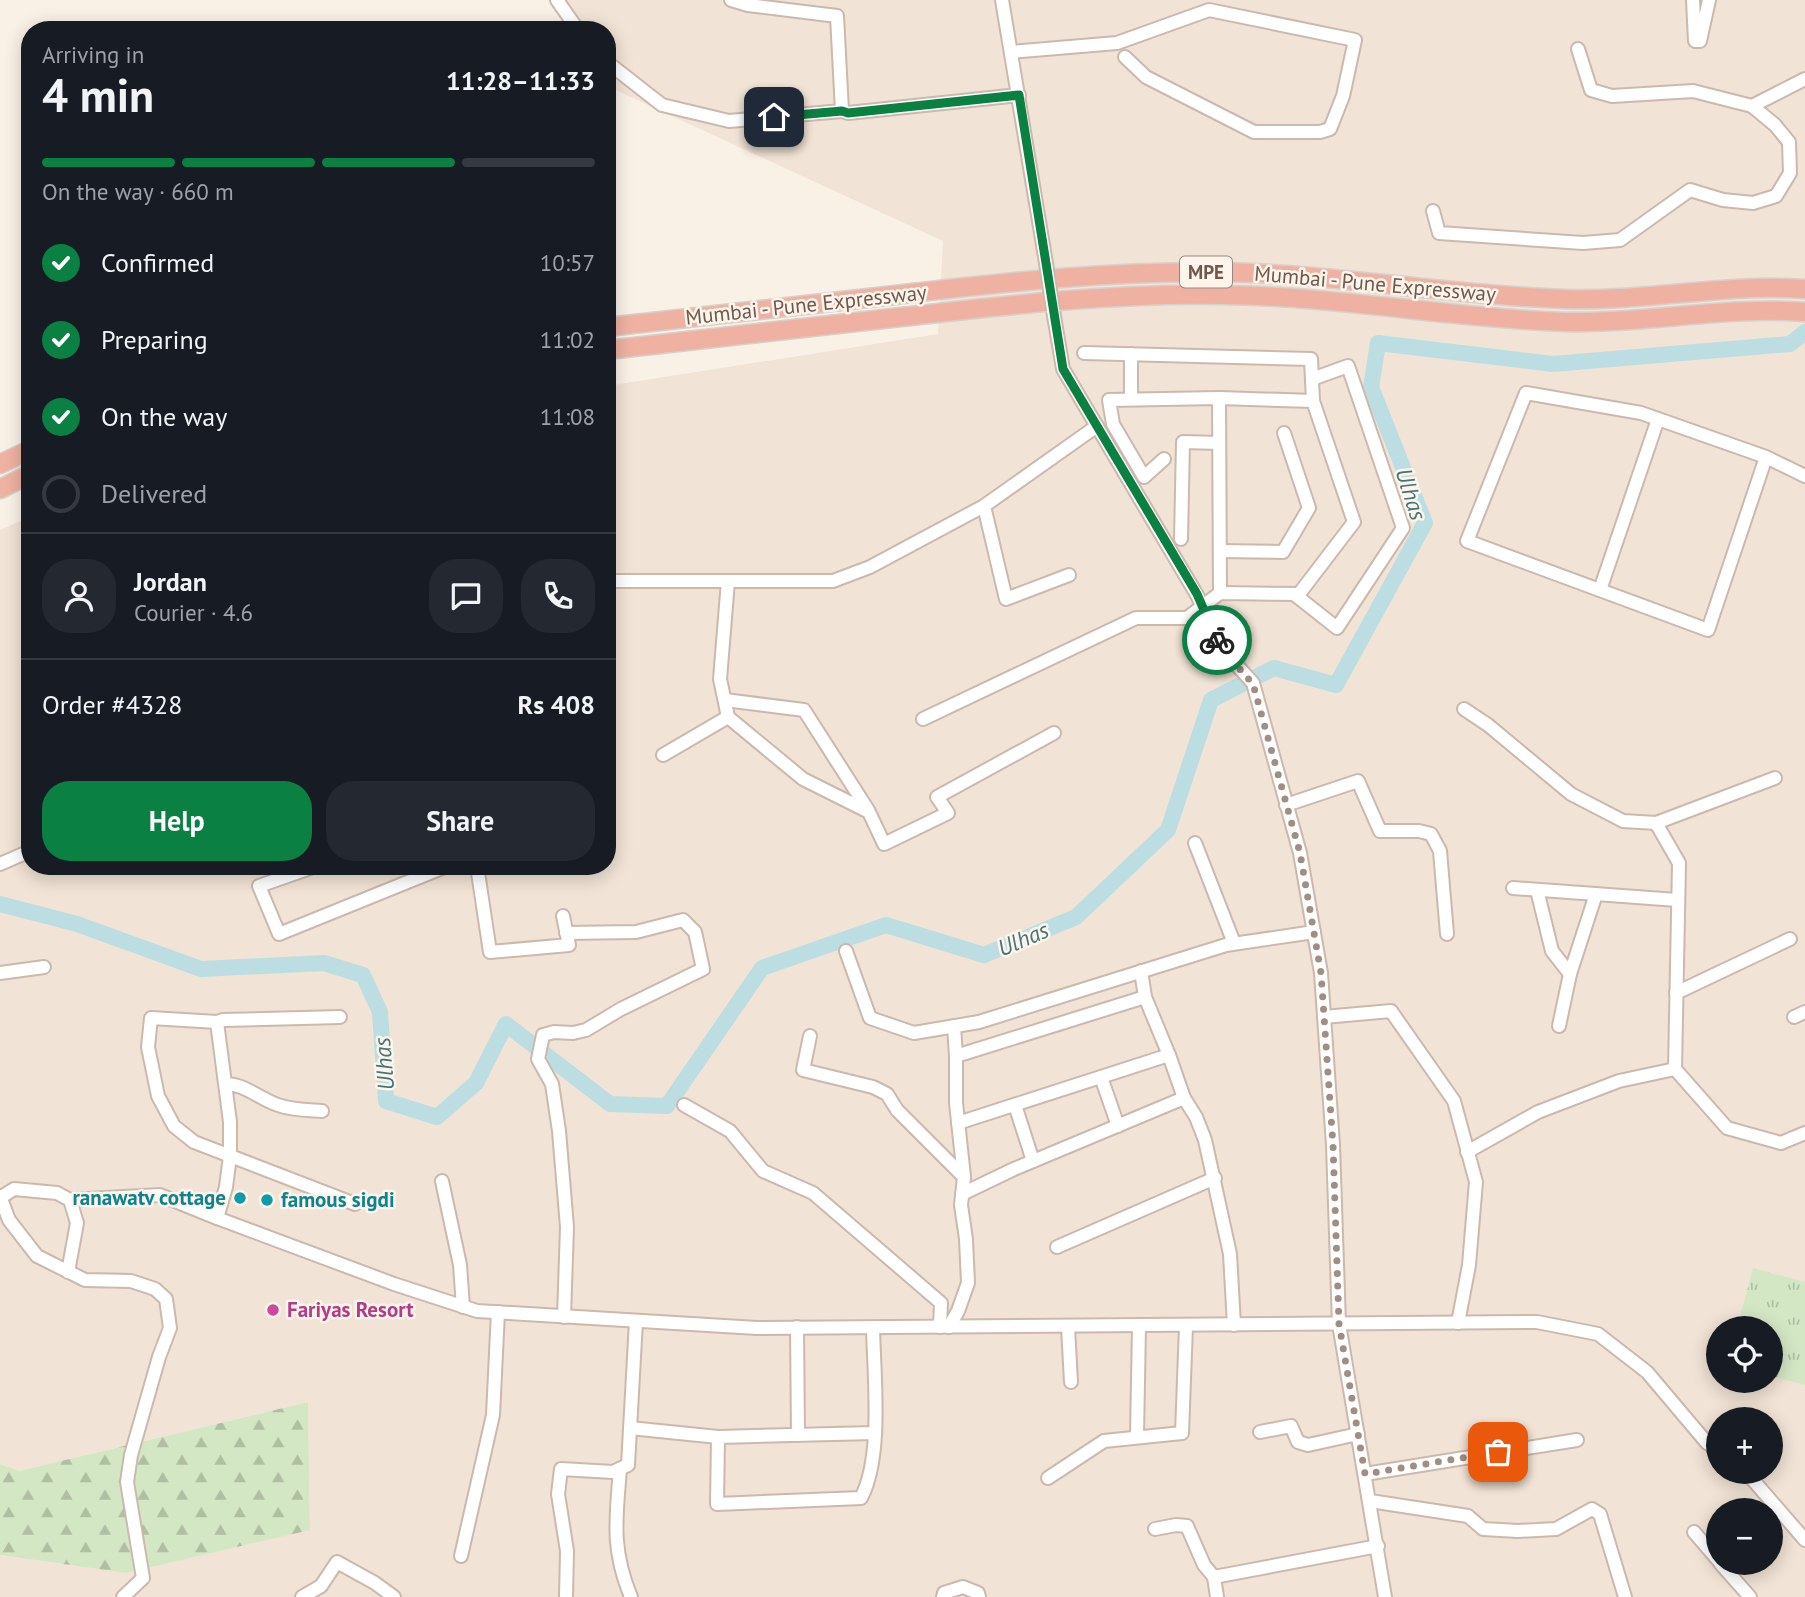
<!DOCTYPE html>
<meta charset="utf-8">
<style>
body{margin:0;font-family:"PT Sans",sans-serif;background:#242831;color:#f1f3f6;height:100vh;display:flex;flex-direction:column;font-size:26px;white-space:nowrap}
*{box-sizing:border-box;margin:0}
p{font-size:23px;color:#9ea1a6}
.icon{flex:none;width:38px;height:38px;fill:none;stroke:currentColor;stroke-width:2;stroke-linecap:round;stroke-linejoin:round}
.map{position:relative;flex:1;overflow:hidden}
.side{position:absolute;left:21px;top:21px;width:595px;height:854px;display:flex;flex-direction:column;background:#171b24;border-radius:28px;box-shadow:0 4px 18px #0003}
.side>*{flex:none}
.tools{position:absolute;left:1706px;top:1316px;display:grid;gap:14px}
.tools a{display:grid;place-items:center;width:77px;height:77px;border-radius:50%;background:#171b24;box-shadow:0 4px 18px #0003;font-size:35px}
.pin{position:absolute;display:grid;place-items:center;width:60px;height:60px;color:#fff;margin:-30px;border-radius:14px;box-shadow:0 4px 10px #0006}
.courier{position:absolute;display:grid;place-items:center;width:70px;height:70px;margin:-35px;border:5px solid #0b8043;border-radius:50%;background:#fff;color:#222;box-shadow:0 2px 9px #0007}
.headline em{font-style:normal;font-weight:700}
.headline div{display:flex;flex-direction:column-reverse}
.headline{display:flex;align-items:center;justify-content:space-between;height:119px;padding:0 21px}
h1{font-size:46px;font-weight:700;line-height:52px}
.bar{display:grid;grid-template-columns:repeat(4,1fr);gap:10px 7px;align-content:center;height:84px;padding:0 21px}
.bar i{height:9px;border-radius:5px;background:#363941}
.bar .on{background:#0b8043}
.bar p{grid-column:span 4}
.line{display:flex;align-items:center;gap:18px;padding:0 21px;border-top:2px solid #363941}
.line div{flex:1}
.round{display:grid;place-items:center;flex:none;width:74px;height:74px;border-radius:28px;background:#242831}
ol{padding:0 21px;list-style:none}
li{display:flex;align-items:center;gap:21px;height:77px}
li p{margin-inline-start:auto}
li .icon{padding:7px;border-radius:50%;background:#0b8043;color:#fff;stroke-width:4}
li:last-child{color:#9ea1a6}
li i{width:38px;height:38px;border:4px solid #363941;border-radius:50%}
.button{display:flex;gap:14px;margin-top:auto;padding:14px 21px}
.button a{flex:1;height:80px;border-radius:28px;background:#0b8043;color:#fff;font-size:28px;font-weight:700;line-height:80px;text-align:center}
.button a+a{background:#242831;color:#f1f3f6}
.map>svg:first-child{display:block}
</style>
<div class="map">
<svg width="1805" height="1597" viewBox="0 0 1805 1597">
<defs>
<pattern id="forest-firs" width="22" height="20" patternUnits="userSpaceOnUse" patternTransform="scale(1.75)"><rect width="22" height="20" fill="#d4e7c5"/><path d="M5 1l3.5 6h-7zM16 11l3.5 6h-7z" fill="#b0bea2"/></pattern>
<pattern id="park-tufts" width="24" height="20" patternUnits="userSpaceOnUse" patternTransform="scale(1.75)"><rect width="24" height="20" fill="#d4e7c5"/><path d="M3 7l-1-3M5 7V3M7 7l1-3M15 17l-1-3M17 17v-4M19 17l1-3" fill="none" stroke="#b0bea2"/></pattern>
</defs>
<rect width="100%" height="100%" fill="#faf1e6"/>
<path fill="#f1e3d5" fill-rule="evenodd" d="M 555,0 L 1805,0 L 1805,1597 L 0,1597 L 0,1555 L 126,1573 L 310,1529 L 308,1402 L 19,1471 L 0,1464 L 0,530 L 30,517 L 30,866 L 607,866 L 607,386 L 938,334 L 943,241 L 607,86 L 607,30 L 567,30 ZM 1718,1328 L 1771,1328 L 1771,1381 L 1718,1381 ZM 1718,1419 L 1771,1419 L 1771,1472 L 1718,1472 ZM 1718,1510 L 1771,1510 L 1771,1563 L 1718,1563 Z"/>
<polygon fill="url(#forest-firs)" points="308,1402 310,1530 126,1573 0,1555 0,1464 19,1471"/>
<polygon fill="url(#park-tufts)" points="1753,1268 1805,1282 1805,1385 1771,1376 1771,1328 1737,1328"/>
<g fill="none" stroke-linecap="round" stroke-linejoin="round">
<polyline stroke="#bcdee2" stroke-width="16" points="0,904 77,924 201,969 324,963 363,975 380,1012 386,1101 437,1117 476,1083 506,1024 610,1104 667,1106 762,968 886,925 984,955 1076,917 1168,830 1211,700 1274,668 1336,685 1425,523 1371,387 1378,343 1553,364 1790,344 1805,332"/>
<defs>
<g id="minor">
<polyline points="557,0 578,30"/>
<polyline points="731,0 748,5 837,16 842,111"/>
<polyline points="1002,0 1046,263"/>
<polyline points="1693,0 1695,41 1700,41 1709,0"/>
<polyline points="1578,49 1591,90 1612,96 1693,91 1752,106"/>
<polyline points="1011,52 1117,43 1209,10 1355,40 1343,96 1330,129 1320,132 1254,132 1146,77 1125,57"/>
<polyline points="607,62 662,105 729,121 842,111 848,113 1019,95"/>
<polyline points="1433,211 1439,233 1583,243 1620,240 1690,190 1723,200 1753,203 1776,196 1790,173 1789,142 1775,125 1752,106 1805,79"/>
<polyline points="1053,310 1063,369 1197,595 1222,649 1253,683 1300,853 1321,973 1333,1145 1339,1324 1385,1597"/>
<polyline points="1219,398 1313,401"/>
<polyline points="1131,399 1131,354"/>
<polyline points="1766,457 1708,630 1467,541 1526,393 1641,413 1766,457 1805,476"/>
<polyline points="1164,459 1144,477 1113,424 1109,400 1219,398 1220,593"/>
<polyline points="984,506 1006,599 1069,575"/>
<polyline points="1181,539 1183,442 1219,443"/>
<polyline points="1220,551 1283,552 1309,508 1284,433"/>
<polyline points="607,581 833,581 870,567 984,506 1097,426"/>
<polyline points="728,581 720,679 728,717 803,779 869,812 884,844 948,813 937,797 1054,733"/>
<polyline points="1600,590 1658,419"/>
<polyline points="1294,594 1337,628 1403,528 1348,366 1312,379"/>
<polyline points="725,700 804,710 868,810"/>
<polyline points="1464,709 1488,725 1571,794 1623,821 1656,823 1775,778"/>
<polyline points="923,719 1136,618 1187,618 1220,593 1299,594 1354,522 1313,401 1311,359 1084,353"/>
<polyline points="663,755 728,717"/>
<polyline points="1286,805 1358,781 1380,831 1419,831 1431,834 1440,851 1447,934"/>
<polyline points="1656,823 1679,863 1675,1069 1727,1128 1781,1143 1805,1133"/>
<polyline points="1195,843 1234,943"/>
<polyline points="0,864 30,851"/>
<polyline points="316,866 259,886 279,934 447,866"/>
<polyline points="477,866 490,952 569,945 563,916"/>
<polyline points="1513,888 1677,900"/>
<polyline points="1537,890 1552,951 1570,974"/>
<polyline points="846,951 870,1018 914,1033 979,1022 1226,945 1314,932"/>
<polyline points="0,973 44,967"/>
<polyline points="1676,993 1790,939"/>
<polyline points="1145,997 1169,1055 1184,1098 1196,1117 1205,1140 1230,1254 1234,1325"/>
<polyline points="340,1017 223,1020 217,1022 151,1018 148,1047 158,1096 174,1126 194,1142 355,1204"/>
<polyline points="1324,1017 1391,1011 1454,1101 1476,1182 1469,1265 1458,1323"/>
<polyline points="1794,1017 1805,1012"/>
<polyline points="954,1026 956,1056 1145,997 1141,971"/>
<polyline points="1559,1026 1570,974 1596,894"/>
<polyline points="810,1036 803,1070 873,1087 887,1094 897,1110 964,1177"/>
<polyline points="1101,1077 1118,1126"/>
<path d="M 227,1084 C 246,1085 260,1099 278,1105 C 292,1110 308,1110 322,1111"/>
<polyline points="684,1105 730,1131 763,1171 813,1193 941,1303 940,1327"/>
<polyline points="1015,1105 1033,1161"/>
<polyline points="958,1123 1169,1055"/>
<polyline points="1467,1152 1538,1112 1619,1081 1675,1069"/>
<polyline points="442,1181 460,1265 463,1307"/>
<polyline points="962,1194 1014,1169 1184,1098"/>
<polyline points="0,1196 9,1220 37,1256 85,1280 131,1281 155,1289 166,1299 170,1328 159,1357 131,1455 127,1482 143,1578 123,1597"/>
<polyline points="0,1198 14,1189 57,1193 70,1200 77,1223 68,1272"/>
<polyline points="70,1200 160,1195 217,1218 226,1187 230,1156 230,1122 217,1022"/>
<polyline points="217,1218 394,1284 477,1311 757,1328 1537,1322 1598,1334 1647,1372 1707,1443 1718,1450"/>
<polyline points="1057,1247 1215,1178"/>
<polyline points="564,1317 567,1227 559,1131 552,1084 538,1059 543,1035 554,1032 573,1033 586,1030 621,1009 703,969 695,932 683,920 636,932 566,933"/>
<polyline points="797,1327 798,1435"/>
<polyline points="949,1327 958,1311 968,1283 966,1239 961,1205 964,1177 956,1103 956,1056"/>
<polyline points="1068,1327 1071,1382"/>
<path d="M 873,1328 C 874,1376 883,1457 861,1498 L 717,1504 L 718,1437 L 874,1433"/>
<polyline points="630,1428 718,1437"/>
<polyline points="1260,1432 1291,1426 1298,1442 1308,1445 1358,1434"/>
<polyline points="1137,1436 1139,1326"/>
<path d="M 620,1469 C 616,1519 611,1549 631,1597"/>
<polyline points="1746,1472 1805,1540"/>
<polyline points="1365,1474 1577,1440"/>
<polyline points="1048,1478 1104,1441 1182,1433 1186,1326"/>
<polyline points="1370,1501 1468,1516 1483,1529 1518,1531 1556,1529 1592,1509 1600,1514 1625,1597"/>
<polyline points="1155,1529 1176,1525 1187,1526 1204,1565 1214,1577"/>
<polyline points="1694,1532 1718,1560"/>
<polyline points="461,1556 493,1415 498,1312"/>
<polyline points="1720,1563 1750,1597"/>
<polyline points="302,1597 321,1586 337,1562 375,1583 394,1597"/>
<polyline points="566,1597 567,1551 558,1494 561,1469 613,1472 628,1465 636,1321"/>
<polyline points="943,1597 944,1593 963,1587 978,1593 979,1597"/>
<polyline points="1217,1597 1214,1577 1378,1546"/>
</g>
<g id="highway">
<path d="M 607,327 C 703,316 799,305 895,295 C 1004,282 1111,271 1221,272 C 1336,274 1449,295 1564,299 C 1644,302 1724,283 1805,289"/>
<path d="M 607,350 C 705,339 803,328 901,317 C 1008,305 1113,293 1221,295 C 1336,296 1449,318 1564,322 C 1644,324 1724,306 1805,312"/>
<polyline points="0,464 30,450"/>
<polyline points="0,489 30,474"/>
</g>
</defs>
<use href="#minor" stroke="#cbb9ad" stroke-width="16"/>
<use href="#highway" stroke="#d7d0cd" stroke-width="21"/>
<use href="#minor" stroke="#fff" stroke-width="12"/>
<use href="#highway" stroke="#efb2a2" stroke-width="18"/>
<defs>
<polyline id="minor-bridge" points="1046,263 1053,310"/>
</defs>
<use href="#minor-bridge" stroke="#cbb9ad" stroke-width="16" stroke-linecap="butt"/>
<use href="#minor-bridge" stroke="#fff" stroke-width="12"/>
</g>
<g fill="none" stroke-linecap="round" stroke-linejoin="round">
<polyline stroke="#a18e83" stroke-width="7" stroke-dasharray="0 12.6" points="1217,640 1222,649 1253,684 1300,853 1321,973 1333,1145 1339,1324 1365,1474 1498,1452"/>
<polyline stroke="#0b8043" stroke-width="9" points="774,117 842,111 848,113 1019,95 1063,369 1197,594 1217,640"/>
</g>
<g fill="#0f9aa8" stroke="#fdf5eb" stroke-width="2.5">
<circle cx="240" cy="1198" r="7"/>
<circle cx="267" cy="1200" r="7"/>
</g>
<circle fill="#d1479c" stroke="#fdf5eb" stroke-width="2.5" cx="273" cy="1310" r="7"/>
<g text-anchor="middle" stroke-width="5" stroke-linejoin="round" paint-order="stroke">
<rect fill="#fdf5eb" stroke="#9b877c" stroke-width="2" x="1180" y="256.5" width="52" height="31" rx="5"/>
<g font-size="19" font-weight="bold" fill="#71584d">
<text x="1206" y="279">MPE</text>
</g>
<g font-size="21" fill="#71584d" stroke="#fdf5eb">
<text transform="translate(1375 284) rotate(5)" y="7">Mumbai - Pune Expressway</text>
<text transform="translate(806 305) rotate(-6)" y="7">Mumbai - Pune Expressway</text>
</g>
<g font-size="21" font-weight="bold" fill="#0d838f" stroke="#fdf5eb" text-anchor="end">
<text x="226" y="1205">ranawatv cottage</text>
<text x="281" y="1207" text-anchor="start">famous sigdi</text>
</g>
<g font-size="21" font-weight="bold" fill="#b23c85" stroke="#fdf5eb" text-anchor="start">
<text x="287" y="1317">Fariyas Resort</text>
</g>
<g font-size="23" font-style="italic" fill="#45757b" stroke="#fdf5eb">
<text transform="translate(1411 494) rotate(72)" y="8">Ulhas</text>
<text transform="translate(1023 939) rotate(-23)" y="8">Ulhas</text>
<text transform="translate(384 1064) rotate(-95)" y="8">Ulhas</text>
</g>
</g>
</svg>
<div class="tools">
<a><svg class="icon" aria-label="locate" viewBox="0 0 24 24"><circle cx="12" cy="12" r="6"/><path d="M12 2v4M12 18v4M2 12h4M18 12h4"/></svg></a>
<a>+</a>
<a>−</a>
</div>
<div class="pin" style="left:1498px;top:1452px;background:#ea580c"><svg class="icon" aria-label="bag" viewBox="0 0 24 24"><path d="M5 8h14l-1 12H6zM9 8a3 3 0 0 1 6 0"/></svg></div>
<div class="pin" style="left:774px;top:117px;background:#1f2937"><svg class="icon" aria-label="home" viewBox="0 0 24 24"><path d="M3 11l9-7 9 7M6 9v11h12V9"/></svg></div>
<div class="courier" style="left:1217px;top:640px"><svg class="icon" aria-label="bike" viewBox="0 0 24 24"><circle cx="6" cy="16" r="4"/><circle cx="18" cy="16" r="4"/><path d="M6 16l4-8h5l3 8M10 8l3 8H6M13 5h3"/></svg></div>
<section class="side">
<div class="headline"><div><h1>4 min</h1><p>Arriving in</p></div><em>11:28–11:33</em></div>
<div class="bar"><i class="on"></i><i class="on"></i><i class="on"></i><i></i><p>On the way · 660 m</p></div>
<ol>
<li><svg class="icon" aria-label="check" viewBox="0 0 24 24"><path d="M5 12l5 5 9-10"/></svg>Confirmed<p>10:57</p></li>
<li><svg class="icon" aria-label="check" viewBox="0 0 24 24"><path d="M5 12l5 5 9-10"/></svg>Preparing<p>11:02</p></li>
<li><svg class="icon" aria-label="check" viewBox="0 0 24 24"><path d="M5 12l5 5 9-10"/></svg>On the way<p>11:08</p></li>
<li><i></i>Delivered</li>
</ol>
<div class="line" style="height:126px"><a class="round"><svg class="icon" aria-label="person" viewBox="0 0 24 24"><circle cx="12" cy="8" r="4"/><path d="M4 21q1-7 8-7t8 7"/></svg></a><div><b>Jordan</b><p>Courier · 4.6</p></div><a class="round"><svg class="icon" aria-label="chat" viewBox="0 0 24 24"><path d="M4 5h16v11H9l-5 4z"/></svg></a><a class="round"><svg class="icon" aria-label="phone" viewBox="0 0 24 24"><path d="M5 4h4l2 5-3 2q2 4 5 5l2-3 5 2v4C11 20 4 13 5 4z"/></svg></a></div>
<div class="line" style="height:91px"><div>Order #4328</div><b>Rs 408</b></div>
<div class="button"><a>Help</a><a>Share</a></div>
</section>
</div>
